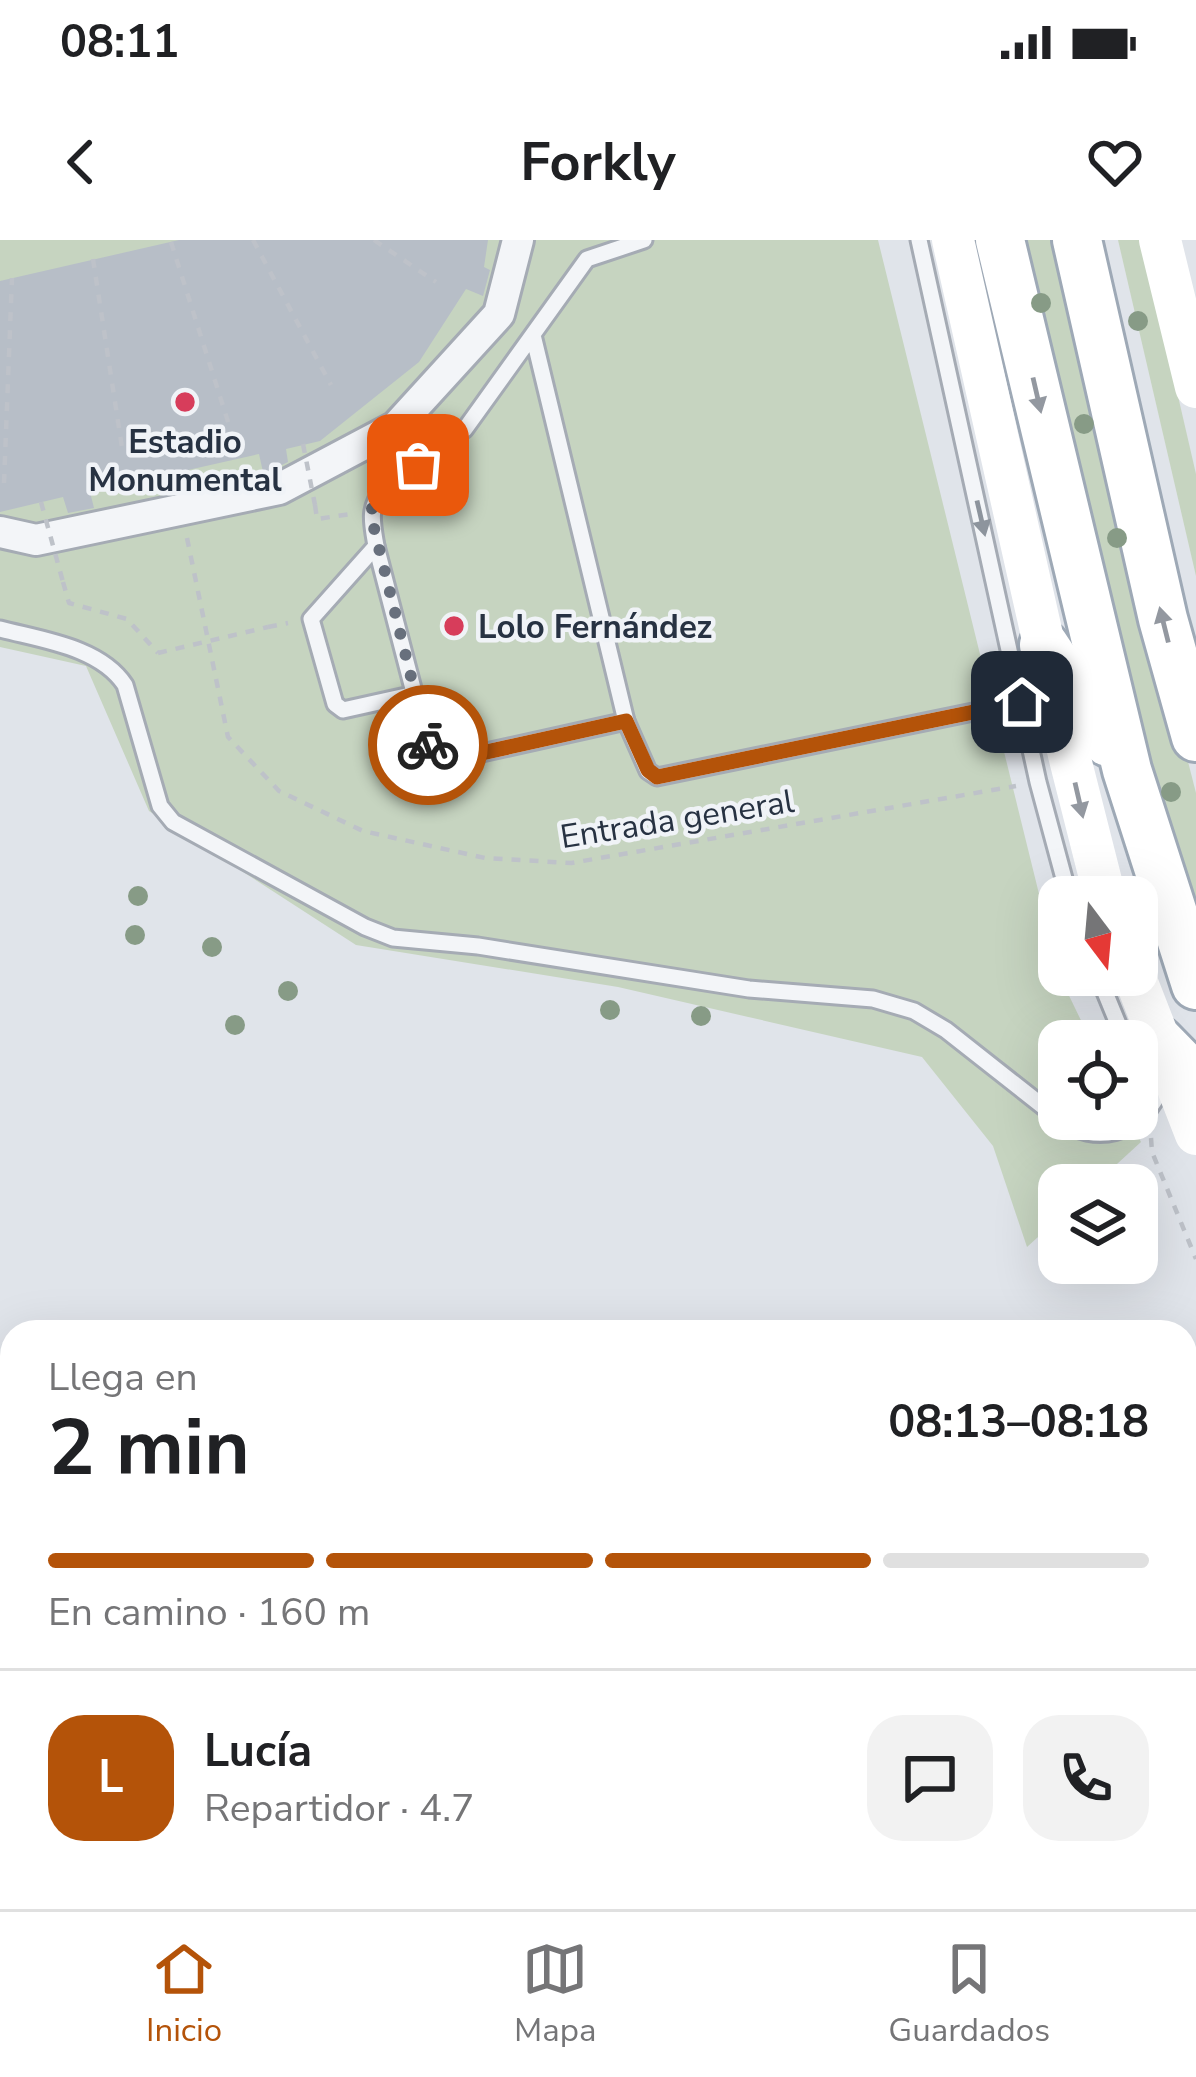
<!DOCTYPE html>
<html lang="es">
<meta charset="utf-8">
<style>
body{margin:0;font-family:"Nunito Sans",sans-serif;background:#f2f2f2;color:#202124;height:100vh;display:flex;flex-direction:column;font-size:45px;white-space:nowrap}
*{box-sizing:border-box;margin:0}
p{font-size:39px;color:#757577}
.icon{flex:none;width:66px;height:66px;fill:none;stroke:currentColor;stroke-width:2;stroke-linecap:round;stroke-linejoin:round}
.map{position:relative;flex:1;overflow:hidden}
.panel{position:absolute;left:0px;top:1080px;width:1197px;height:591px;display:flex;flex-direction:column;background:#fff;border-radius:36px 36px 0 0;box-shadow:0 12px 48px #0002}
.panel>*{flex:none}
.needle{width:78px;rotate:164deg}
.tools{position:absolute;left:1038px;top:636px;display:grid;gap:24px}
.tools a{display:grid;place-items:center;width:120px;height:120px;border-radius:24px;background:#fff;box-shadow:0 12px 48px #0002;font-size:60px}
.pin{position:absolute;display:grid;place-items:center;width:102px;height:102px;color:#fff;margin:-51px;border-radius:24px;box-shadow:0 6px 18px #0006}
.courier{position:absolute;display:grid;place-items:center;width:120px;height:120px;margin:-60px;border:9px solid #b45309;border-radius:50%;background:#fff;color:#222;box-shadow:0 3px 15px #0007}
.headline em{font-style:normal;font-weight:700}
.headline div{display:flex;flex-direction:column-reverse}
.headline{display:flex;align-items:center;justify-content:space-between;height:204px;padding:0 48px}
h1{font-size:78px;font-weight:700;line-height:90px}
.bar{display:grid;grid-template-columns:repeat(4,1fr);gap:18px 12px;align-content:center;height:144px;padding:0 48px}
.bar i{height:15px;border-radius:9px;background:#e0e0e0}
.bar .selected{background:#b45309}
.bar p{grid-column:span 4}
.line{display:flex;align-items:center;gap:30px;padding:0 48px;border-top:3px solid #e0e0e0}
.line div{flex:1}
.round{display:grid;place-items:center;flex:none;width:126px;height:126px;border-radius:36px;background:#f2f2f2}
.status{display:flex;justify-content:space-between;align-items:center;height:84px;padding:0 60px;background:#fff;direction:ltr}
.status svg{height:33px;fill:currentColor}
header{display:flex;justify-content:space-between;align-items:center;height:156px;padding:0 48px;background:#fff;font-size:54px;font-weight:700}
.tabs{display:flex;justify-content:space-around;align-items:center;height:168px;border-top:3px solid #e0e0e0;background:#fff;font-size:33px;color:#757577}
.tabs a{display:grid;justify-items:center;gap:6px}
.tabs .selected{color:#b45309}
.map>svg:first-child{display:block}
</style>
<div class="status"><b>08:11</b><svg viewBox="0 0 49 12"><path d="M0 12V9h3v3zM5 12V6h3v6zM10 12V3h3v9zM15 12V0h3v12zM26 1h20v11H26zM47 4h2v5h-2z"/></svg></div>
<header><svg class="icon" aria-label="back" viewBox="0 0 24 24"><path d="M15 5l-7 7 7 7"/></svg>Forkly<svg class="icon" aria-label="heart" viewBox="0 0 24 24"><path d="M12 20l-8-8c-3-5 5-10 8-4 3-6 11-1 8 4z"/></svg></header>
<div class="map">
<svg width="1196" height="1669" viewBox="0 0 1196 1669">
<rect width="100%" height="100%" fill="#e0e4ea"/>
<g fill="#c6d4c0">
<polygon points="0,0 878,0 1059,735 1091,801 1059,801 1059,879 1129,879 1141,902 1094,945 1059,945 1059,978 1027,1007 993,906 922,817 618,747 356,705 149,571 86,426 0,407"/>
<polygon points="1013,0 1055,0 1196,553 1196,669 1185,660"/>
<polygon points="1118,0 1142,0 1196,234 1196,336"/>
</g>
<polygon fill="#b7bec7" points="179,0 488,0 484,27 490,30 483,56 466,49 419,122 320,201 286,209 288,222 272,230 263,232 259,214 90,252 94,268 68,273 63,257 0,272 0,41"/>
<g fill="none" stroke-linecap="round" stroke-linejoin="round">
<defs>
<g id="lane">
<polyline points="919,0 1038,542 1069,657"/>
<path d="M 533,95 L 626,481 L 441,522 L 430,514 L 376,306 C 372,282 368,269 383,249 L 465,189 L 587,19 L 644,0"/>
<polyline points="376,306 311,379 335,464 343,470 415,454"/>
<path d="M 0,389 C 42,400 100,407 125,445 L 160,566 L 173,582 L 365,687 L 393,698 L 478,706 L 749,749 L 873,759 L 914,771 L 946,790 L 1059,879"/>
<polyline points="626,481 648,531 657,537 1022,462"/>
<polyline points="1098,735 1125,801"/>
<polyline points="1137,829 1164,856"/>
<path d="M 1059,879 C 1096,906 1139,894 1158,854"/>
</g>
<polyline id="street" points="0,292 36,300 279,249 396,187 499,74 518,0"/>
<g id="primary">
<polyline points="1000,0 1127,530 1196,745"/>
<polyline points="1077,0 1163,379 1196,497"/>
<polyline points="1044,405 1108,502"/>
<polyline points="1159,801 1196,839"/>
</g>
</defs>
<use href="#lane" stroke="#a5abb4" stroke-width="21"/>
<use href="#street" stroke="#a5abb4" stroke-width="36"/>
<use href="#primary" stroke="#9ea9b6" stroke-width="54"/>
<g stroke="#bec2c9" stroke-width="4.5" stroke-dasharray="9 9" stroke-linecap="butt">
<polyline points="253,0 331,145"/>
<polyline points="374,0 436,42"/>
<polyline points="171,2 230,188"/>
<polyline points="93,19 123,214"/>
<polyline points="4,243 12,38"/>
<polyline points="315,265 317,279 351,274"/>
<polyline points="187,298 228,497 279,551 363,591 485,618 571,623 1016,546"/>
<polyline points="63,342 69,363 127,379 158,413"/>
<polyline points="268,387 288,383"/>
<polyline points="1151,898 1152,912 1196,1019"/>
<polyline points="1185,1175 1196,1178"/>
<polyline points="1185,1511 1196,1500"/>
<polyline points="1107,1669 1107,1659"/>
</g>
<use href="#lane" stroke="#f3f5f8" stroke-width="15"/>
<use href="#street" stroke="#f3f5f8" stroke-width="30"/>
<g stroke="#fff" stroke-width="42">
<polyline points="953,0 1069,515 1105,657"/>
<polyline points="1160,0 1196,147"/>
<polyline points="1134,735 1196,894"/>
</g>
<use href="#primary" stroke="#fff" stroke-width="48"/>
<g stroke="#bec2c9" stroke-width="4.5" stroke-dasharray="9 9" stroke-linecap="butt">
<polyline points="303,204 315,265"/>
<polyline points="41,262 63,342"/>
<polyline points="158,413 268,387"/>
</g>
</g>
<g fill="#879b86">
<circle cx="1041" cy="63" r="10"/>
<circle cx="1138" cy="81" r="10"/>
<circle cx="1084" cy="184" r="10"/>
<circle cx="1117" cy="298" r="10"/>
<circle cx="1171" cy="552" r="10"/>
<circle cx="138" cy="656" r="10"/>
<circle cx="135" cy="695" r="10"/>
<circle cx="212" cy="707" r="10"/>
<circle cx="288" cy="751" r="10"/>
<circle cx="610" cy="770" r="10"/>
<circle cx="701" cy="776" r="10"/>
<circle cx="235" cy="785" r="10"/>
</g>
<defs><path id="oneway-solid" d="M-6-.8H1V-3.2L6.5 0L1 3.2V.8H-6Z" transform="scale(3)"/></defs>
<g fill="#9398a0">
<use href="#oneway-solid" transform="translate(1037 155) rotate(77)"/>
<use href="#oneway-solid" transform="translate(1164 385) rotate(-104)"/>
<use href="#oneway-solid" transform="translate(1079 560) rotate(77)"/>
</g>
<use fill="#8d949d" href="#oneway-solid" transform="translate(981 278) rotate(77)"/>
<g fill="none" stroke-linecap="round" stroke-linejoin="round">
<polyline stroke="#68707d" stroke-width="12" stroke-dasharray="0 21.6" points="418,225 383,249 370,272 428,505"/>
<polyline stroke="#b45309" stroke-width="15" points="428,505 434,520 441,522 626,481 648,530 657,537 1022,462"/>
</g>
<g fill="#d73d5b" stroke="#f0f3f7" stroke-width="4.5">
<circle cx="185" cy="162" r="12"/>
<circle cx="454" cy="386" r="12"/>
</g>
<g text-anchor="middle" stroke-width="9" stroke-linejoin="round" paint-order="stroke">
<g font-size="33" font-weight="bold" fill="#273242" stroke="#f0f3f7">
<text x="185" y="213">Estadio<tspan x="185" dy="38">Monumental</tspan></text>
<text x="478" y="398" text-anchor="start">Lolo Fernández</text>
</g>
<g font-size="33" fill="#273242" stroke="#f0f3f7">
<text transform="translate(677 578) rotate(-9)" y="12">Entrada general</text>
</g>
</g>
</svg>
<div class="tools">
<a><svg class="needle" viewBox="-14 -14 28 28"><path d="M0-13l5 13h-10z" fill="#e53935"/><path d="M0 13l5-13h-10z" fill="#757577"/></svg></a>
<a><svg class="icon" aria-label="locate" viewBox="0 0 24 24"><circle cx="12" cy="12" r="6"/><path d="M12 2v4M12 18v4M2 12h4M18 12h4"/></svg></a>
<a><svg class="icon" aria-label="layers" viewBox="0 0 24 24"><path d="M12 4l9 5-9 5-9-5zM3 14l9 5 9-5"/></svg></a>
</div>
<div class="pin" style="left:418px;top:225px;background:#ea580c"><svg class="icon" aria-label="bag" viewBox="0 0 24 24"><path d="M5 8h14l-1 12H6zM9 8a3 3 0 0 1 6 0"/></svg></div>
<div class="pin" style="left:1022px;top:462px;background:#1f2937"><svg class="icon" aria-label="home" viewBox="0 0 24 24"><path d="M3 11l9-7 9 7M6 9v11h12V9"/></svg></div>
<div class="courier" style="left:428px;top:505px"><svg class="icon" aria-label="bike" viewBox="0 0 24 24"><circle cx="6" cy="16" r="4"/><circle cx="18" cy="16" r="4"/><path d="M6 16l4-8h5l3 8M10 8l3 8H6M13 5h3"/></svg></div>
<section class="panel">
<div class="headline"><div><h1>2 min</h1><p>Llega en</p></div><em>08:13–08:18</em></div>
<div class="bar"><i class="selected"></i><i class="selected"></i><i class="selected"></i><i></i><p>En camino · 160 m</p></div>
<div class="line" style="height:216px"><b class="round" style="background:#b45309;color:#fff">L</b><div><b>Lucía</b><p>Repartidor · 4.7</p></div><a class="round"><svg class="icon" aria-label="chat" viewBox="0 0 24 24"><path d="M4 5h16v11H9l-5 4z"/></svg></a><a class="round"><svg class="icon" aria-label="phone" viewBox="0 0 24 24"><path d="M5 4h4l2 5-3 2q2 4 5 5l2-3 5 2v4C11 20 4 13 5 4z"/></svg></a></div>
</section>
</div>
<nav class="tabs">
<a class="selected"><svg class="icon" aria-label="home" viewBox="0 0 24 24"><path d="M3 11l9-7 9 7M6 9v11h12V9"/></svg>Inicio</a>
<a><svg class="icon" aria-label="map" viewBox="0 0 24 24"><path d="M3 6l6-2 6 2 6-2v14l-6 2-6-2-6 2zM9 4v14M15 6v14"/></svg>Mapa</a>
<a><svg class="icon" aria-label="saved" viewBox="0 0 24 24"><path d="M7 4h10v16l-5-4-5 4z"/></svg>Guardados</a>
</nav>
